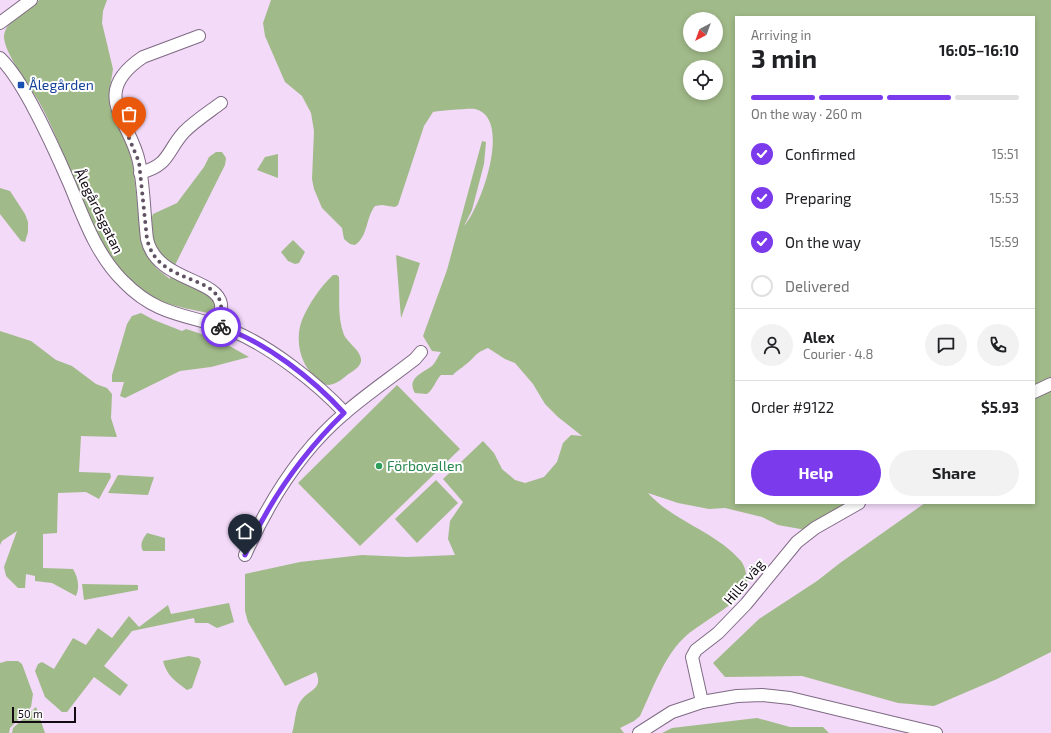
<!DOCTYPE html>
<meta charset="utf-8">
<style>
body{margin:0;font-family:"Exo 2",sans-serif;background:#f2f2f2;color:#202124;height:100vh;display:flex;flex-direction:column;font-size:15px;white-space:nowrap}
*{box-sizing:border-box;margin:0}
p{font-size:13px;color:#757577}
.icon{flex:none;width:22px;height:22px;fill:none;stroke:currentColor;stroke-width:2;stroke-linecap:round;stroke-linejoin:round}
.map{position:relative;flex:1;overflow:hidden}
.sheet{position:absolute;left:735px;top:16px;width:300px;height:488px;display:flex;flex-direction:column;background:#fff;border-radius:0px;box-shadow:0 2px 6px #0003}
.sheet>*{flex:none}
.needle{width:26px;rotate:221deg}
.tools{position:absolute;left:683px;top:12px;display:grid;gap:8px}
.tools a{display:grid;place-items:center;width:40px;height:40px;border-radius:50%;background:#fff;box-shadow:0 2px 6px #0003;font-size:20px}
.scale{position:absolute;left:12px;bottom:10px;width:64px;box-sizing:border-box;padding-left:4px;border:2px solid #120913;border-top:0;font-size:11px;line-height:14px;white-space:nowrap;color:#120913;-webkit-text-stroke:3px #fff;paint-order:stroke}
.pin{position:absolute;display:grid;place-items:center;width:34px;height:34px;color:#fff;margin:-41px -17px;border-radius:50% 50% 50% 0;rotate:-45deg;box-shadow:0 0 4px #0007}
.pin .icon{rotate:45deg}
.courier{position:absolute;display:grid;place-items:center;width:40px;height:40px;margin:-20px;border:3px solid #7c3aed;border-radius:50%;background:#fff;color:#222;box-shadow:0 1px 5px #0007}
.summary em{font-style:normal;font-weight:700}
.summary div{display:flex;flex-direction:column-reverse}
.summary{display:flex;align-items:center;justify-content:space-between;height:68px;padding:0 16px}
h1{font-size:26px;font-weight:700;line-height:30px}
.bar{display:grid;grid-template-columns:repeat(4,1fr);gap:6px 4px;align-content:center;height:48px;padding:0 16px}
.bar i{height:5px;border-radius:3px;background:#e0e0e0}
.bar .selected{background:#7c3aed}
.bar p{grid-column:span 4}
.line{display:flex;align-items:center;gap:10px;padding:0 16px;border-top:1px solid #e0e0e0}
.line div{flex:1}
.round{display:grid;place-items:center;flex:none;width:42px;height:42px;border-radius:21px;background:#f2f2f2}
ol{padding:0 16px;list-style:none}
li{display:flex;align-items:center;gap:12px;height:44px}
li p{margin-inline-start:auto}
li .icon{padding:4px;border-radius:50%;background:#7c3aed;color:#fff;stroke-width:4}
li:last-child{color:#757577}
li i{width:22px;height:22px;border:2px solid #e0e0e0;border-radius:50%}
.action{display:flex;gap:8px;margin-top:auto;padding:8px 16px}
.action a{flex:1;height:46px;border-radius:24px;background:#7c3aed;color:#fff;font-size:16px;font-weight:700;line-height:46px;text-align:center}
.action a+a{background:#f2f2f2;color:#202124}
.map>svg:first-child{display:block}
</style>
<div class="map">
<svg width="1051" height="733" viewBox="0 0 1051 733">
<rect width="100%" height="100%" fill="#f2daf8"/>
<g fill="#a1ba89" fill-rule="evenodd">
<path d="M 39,0 L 107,0 L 103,11 L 102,23 L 113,69 L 109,94 L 110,108 L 129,148 L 133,165 L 142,244 L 156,268 L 170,279 L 170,276 L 206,292 L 217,303 L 213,314 C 185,308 153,304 132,283 C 85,235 71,158 38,100 C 29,86 3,51 4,36 C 6,18 30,13 39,0 Z"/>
<path d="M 271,0 L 1051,0 L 1051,652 L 997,679 L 934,706 L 898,703 L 802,676 L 725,677 L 713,663 L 759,619 L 817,581 L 840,563 L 925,503 L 1034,503 L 1034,17 L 736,17 L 736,503 L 852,503 L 806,530 L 778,525 L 762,517 L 725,508 L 709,509 L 678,503 L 648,493 C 674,522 715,531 741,561 C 745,566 749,580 746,587 C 738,604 702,622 687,635 C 664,655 653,689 640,716 L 634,721 L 620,728 L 624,733 L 292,733 C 295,724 295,710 300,702 C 308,689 324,690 316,672 L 285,686 L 248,622 L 245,611 L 245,574 L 300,562 L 362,555 L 407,557 L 455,555 L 448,539 L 450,521 L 463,502 L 443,479 L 483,441 L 494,453 L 502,469 L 515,480 L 525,483 L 544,477 L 557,462 L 563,443 L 571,435 L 582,436 L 558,417 L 545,404 L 533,384 L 515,363 L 505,359 L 488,348 C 473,354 476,357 465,365 C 461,369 457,370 453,375 L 441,375 C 435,381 434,389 427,394 L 415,393 C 406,378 423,373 432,366 C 436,362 438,356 441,352 L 432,351 L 423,336 L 447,270 L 482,141 L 486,142 L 484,164 L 472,210 L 464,226 C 481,207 513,118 475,109 C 471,108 439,111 433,112 L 424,126 L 398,205 L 395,207 L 382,205 L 375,206 C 366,217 368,237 355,245 L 350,244 L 344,239 L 342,228 L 322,208 L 314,189 L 312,179 L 314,131 L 311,113 L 302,96 L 285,82 L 265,36 L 263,23 ZM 690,19 L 716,19 L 716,45 L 690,45 ZM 690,67 L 716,67 L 716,93 L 690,93 Z"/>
<polygon points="216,152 222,152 226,158 225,165 175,265 155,251 151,220 153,214 177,203 204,167 209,157"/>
<polygon points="278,154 278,178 257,170 265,157"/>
<polygon points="0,188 10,191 25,214 28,222 28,232 25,242 21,241 0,214"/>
<polygon points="293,240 305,252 299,263 295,264 288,261 281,252"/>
<polygon points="396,255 420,263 411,291 401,318"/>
<path d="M 333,275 L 337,275 L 339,277 C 340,296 337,317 344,335 C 348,343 360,350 361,359 C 362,365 355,370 350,373 C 344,377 338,384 329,385 C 325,385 322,383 319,380 C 301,368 294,341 302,320 C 308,305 321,286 333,275 Z"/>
<polygon points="141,313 154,320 182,331 186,329 217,339 249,357 211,367 180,371 125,398 120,396 124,382 112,382 112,375 127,324 132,316"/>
<path d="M 0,331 L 31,341 L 56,360 L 72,366 L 96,384 L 107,388 L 112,394 L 111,418 L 117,437 L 81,436 L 79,472 L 110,473 L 111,477 L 99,499 L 86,492 L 58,493 L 57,533 L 43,534 L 43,568 L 73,569 C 78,577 80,587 76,596 L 52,583 L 35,581 L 35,576 L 26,574 L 25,588 L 18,588 L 6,576 L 4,567 L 17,531 L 2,541 L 0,545 Z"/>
<polygon points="397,385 460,449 360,546 298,483"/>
<polygon points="118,475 154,477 148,495 108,493"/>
<polygon points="436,480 458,503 417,543 395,519"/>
<path d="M 147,533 L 165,538 L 165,551 L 143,551 C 139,544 143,539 147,533 Z"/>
<polygon points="82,584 138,585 138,590 84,600"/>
<polygon points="229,603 234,622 217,628 208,623 195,623 194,618 132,631 104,666 128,685 120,696 94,677 67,712 62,712 45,697 35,671 38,664 42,662 54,669 73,638 86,645 98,628 112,638 129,616 139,627 168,605 171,614"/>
<path d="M 189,656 L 199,658 L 201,662 L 192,688 L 187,690 C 175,681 167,676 163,661 Z"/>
<polygon points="7,661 18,661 22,664 33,694 31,707 10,728 9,733 0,733 0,663"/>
<polygon points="36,707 45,733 12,733 13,728"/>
<polygon points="757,718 790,727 823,727 829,733 662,733 672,728"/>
</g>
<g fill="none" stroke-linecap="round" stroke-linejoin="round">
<defs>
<g id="minor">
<polyline points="0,23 31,0"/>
<path d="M 199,36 L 143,57 C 88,94 131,121 139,162 C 144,187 144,214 147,239 C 156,281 217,278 221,304 C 222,311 219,319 218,326"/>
<path d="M 0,58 C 13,71 22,87 31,103 C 45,129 58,157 70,185 C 84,219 97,256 124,282 C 159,318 191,314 233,331 C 271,347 317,383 345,413"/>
<path d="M 140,173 C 170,165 166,152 184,132 C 195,121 209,112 221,103"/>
<polyline points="1034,392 1051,384"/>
<path d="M 245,555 C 268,503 301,450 345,413 C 367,394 392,377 415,359 L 421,352"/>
<polyline points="702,702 737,696 762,695 790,698 936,733"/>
<polyline points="639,733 672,712 702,702 692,657 696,650 718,633 746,604 797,542 815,528 859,503"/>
</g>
</defs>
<use href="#minor" stroke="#7f6a84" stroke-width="14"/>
<use href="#minor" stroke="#fff" stroke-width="12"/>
</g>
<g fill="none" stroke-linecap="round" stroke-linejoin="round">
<path stroke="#605263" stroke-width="4" stroke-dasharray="0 7.2" d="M 129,138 L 139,162 L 147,239 C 157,283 210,274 220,301 C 223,309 219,318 218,326 L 221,327"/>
<path stroke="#7c3aed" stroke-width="5" d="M 221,327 C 266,342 313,379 344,413 C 302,454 269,501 245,555"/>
</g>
<rect fill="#1a4fb4" stroke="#fff" stroke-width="1.5" x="17" y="81" width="8" height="8" rx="2"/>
<circle fill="#2e9e5b" stroke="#fff" stroke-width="1.5" cx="379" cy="466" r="4"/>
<g text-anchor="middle" stroke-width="4" stroke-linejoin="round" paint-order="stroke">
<g font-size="14" fill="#164399" stroke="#fff" text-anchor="start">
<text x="29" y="90">Ålegården</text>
</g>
<g font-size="14" fill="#120913" stroke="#fff">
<text transform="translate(99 211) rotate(64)" y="5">Ålegårdsgatan</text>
<text transform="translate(744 582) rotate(-50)" y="5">Hills väg</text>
</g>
<g font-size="14" fill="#27864d" stroke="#fff" text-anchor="start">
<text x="387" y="471">Förbovallen</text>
</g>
</g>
</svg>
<div class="tools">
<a><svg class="needle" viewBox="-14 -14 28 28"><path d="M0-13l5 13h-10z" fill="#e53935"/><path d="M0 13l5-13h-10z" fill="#757577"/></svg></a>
<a><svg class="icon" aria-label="locate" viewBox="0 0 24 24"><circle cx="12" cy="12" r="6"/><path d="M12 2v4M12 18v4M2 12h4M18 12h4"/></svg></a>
</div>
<div class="scale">50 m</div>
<div class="pin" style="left:129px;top:138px;background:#ea580c"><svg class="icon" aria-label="bag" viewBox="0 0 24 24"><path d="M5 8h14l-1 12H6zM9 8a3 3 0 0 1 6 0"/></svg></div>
<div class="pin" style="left:245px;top:555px;background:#1f2937"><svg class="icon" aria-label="home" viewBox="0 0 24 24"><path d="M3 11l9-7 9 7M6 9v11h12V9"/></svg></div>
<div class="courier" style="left:221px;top:327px"><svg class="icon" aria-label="bike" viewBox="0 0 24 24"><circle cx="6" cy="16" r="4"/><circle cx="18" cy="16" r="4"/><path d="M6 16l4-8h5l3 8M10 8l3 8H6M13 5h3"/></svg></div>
<section class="sheet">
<div class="summary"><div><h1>3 min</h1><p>Arriving in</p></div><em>16:05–16:10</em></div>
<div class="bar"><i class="selected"></i><i class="selected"></i><i class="selected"></i><i></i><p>On the way · 260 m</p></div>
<ol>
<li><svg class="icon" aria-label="check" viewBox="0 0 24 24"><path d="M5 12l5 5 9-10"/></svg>Confirmed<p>15:51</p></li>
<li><svg class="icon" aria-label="check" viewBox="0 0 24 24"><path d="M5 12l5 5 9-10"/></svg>Preparing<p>15:53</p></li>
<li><svg class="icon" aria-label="check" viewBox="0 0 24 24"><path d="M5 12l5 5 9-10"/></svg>On the way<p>15:59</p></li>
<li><i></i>Delivered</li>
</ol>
<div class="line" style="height:72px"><a class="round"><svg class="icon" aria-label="person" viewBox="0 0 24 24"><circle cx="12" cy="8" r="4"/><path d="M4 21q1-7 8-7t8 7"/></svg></a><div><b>Alex</b><p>Courier · 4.8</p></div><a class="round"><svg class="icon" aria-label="chat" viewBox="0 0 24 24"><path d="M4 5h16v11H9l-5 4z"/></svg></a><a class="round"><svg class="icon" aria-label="phone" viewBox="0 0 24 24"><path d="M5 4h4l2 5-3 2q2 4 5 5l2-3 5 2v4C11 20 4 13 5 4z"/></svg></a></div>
<div class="line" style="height:52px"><div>Order #9122</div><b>$5.93</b></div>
<div class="action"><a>Help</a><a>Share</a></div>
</section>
</div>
